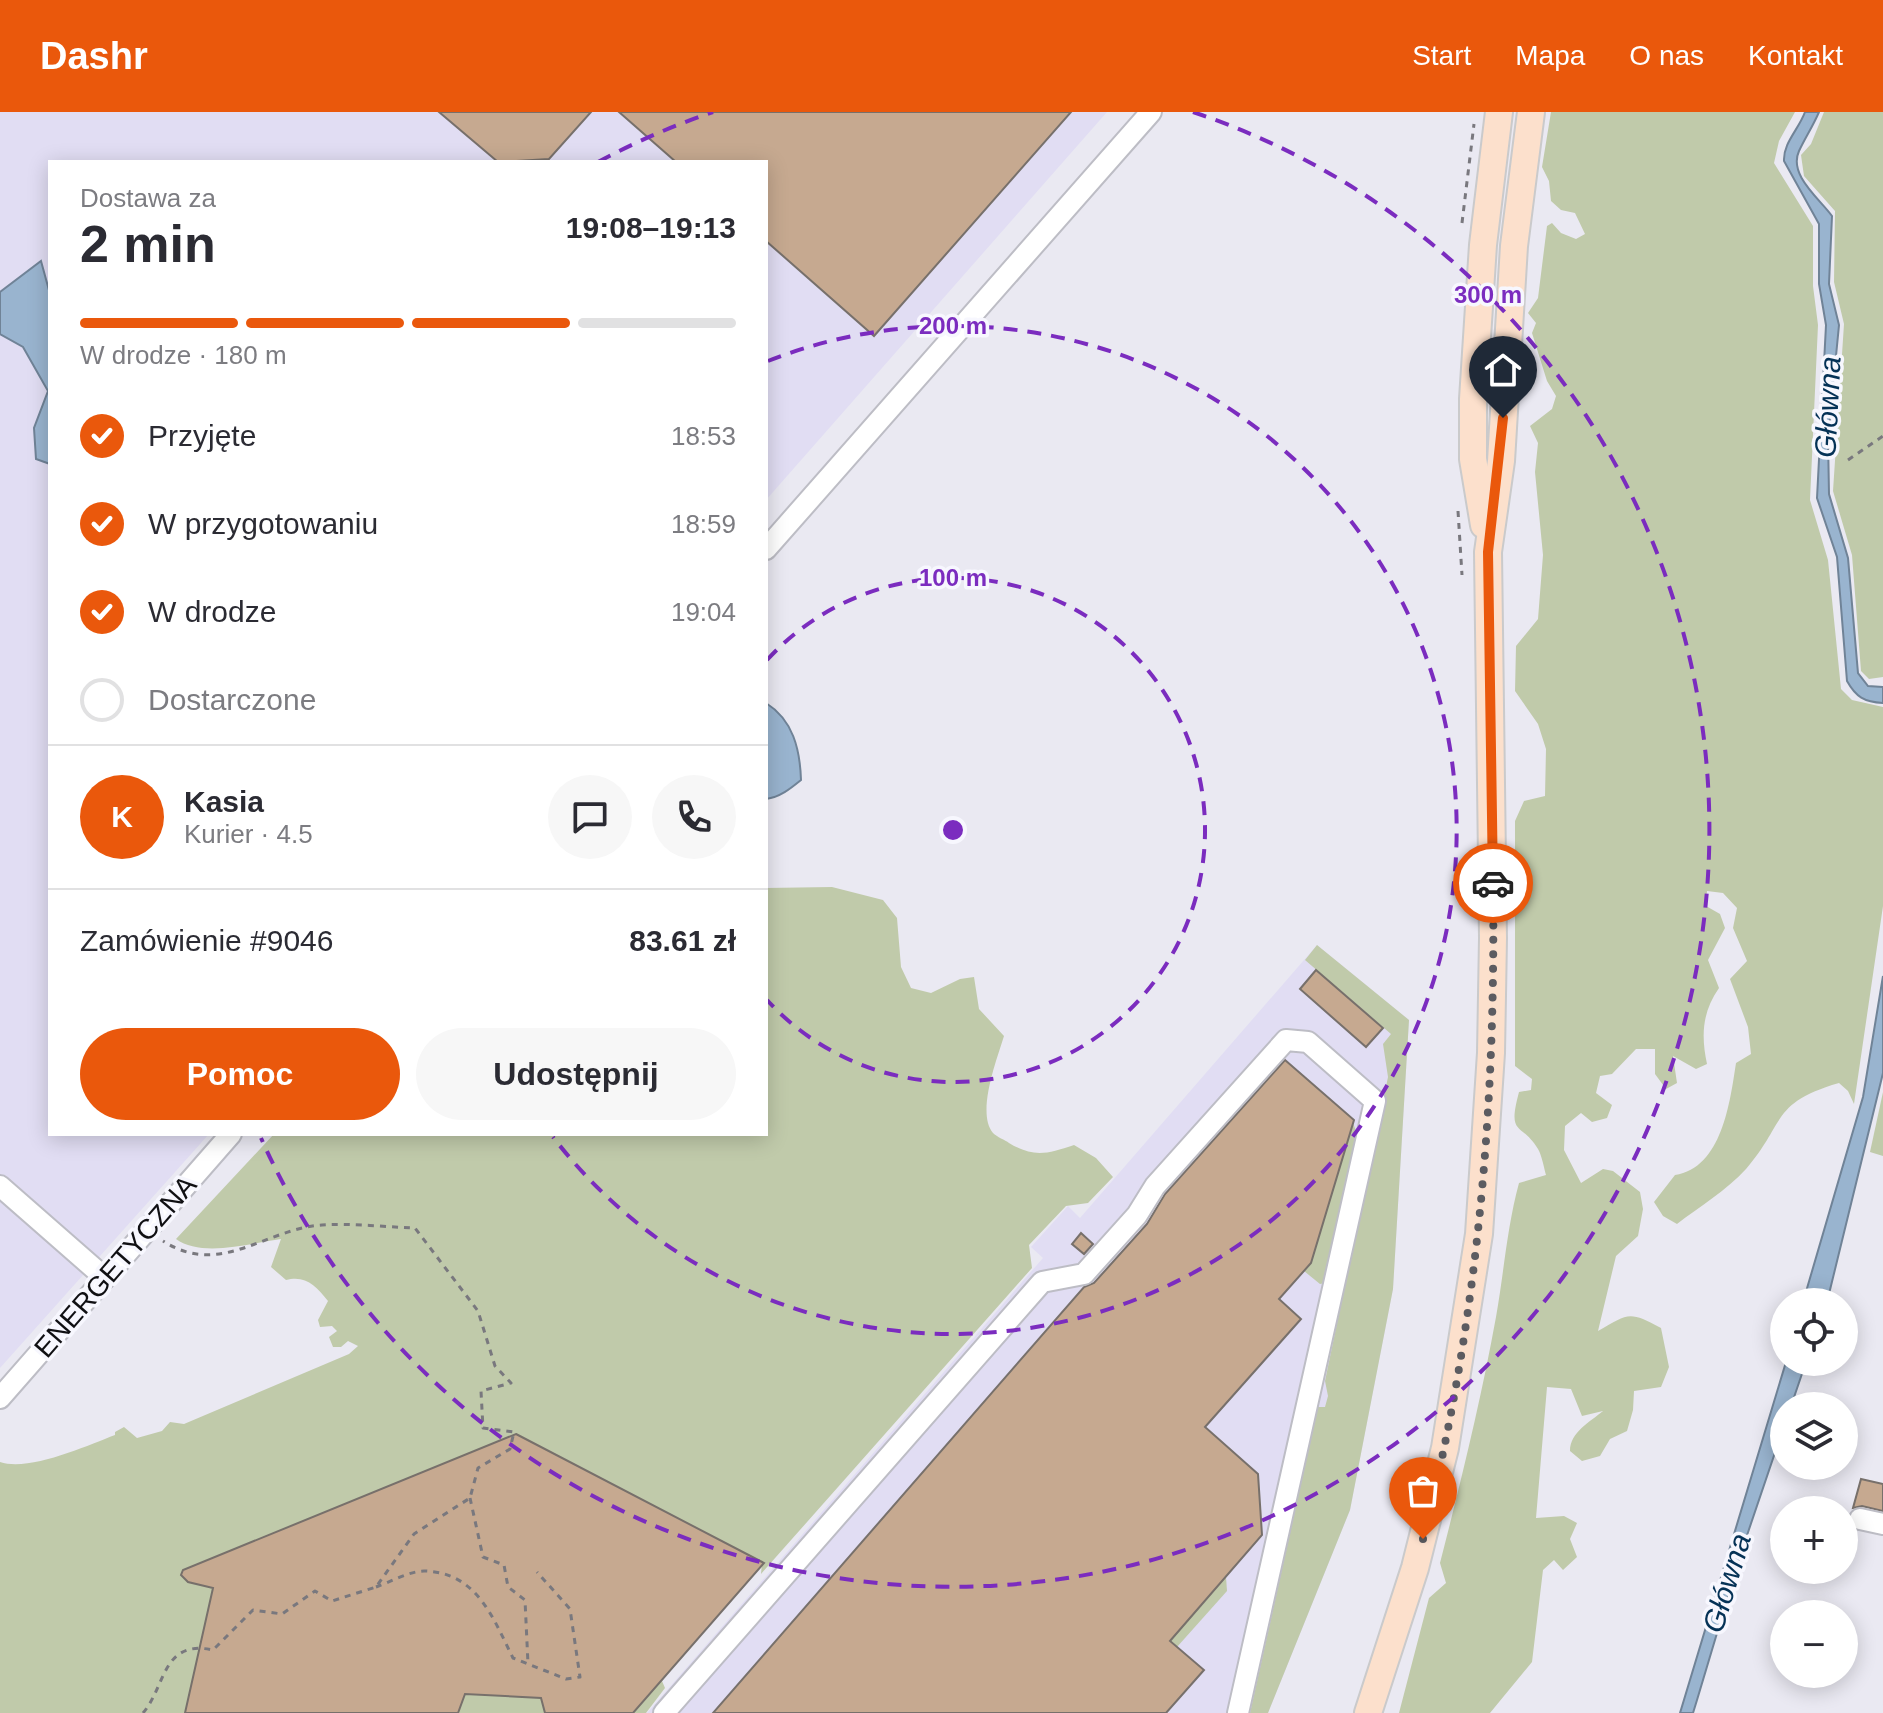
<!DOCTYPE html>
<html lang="pl">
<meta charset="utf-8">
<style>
body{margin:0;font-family:Helvetica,sans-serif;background:#f7f7f7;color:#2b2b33;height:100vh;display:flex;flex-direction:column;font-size:30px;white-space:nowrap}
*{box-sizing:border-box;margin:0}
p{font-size:26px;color:#7c7c81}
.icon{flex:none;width:44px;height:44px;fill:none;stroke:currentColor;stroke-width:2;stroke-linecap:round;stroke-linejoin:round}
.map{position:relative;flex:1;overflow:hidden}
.sheet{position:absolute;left:48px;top:48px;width:720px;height:976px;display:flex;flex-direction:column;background:#fff;border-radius:0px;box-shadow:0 4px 20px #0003}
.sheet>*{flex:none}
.buttons{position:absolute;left:1770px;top:1176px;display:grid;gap:16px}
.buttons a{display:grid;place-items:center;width:88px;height:88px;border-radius:50%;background:#fff;box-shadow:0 4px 20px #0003;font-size:40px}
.pin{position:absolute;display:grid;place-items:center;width:68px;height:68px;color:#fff;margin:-82px -34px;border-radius:50% 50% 50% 0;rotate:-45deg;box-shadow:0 0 8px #0007}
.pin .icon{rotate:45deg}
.courier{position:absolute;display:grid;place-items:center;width:80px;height:80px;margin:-40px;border:6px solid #ea580c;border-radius:50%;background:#fff;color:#222;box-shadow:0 2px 10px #0007}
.overview em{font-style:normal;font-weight:700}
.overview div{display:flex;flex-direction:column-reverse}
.overview{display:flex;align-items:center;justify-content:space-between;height:136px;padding:0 32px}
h1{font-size:52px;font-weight:700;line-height:60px}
.bar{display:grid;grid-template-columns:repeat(4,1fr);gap:12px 8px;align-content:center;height:96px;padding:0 32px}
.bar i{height:10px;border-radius:6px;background:#e1e1e2}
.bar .active{background:#ea580c}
.bar p{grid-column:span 4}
.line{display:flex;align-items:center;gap:20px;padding:0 32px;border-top:2px solid #e1e1e2}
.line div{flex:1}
.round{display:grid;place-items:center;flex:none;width:84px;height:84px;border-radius:42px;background:#f7f7f7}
ol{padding:0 32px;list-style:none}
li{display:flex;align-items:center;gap:24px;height:88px}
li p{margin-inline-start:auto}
li .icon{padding:8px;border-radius:50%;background:#ea580c;color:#fff;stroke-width:4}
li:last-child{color:#7c7c81}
li i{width:44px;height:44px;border:4px solid #e1e1e2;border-radius:50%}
.button{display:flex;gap:16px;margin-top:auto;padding:16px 32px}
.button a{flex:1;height:92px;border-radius:48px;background:#ea580c;color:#fff;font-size:32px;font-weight:700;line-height:92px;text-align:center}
.button a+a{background:#f7f7f7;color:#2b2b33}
header{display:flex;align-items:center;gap:48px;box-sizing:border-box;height:112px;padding:0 40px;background:#ea580c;color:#fff}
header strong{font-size:38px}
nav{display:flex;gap:44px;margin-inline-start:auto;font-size:28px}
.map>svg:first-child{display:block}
</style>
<header>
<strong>Dashr</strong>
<nav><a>Start</a><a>Mapa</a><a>O nas</a><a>Kontakt</a></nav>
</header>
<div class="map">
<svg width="1883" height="1601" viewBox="0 0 1883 1601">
<rect width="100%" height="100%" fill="#eae9f2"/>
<g fill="#e1ddf3">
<polygon points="0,0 1107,0 766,388 766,50 50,50 50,1022 209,1022 0,1256"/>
<polygon points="1317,833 1409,908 1393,1177 1350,1398 1268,1601 647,1601 1043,1146 1031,1135 1068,1094 1080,1106"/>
</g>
<g fill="#c0caaa">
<path d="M 1551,0 L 1795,0 L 1779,29 L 1774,51 L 1813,114 L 1813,174 L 1818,213 L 1810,388 L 1828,448 L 1841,577 L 1852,588 L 1883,595 L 1883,794 L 1854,992 L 1848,979 L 1839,971 C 1770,991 1786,1011 1746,1057 C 1727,1078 1699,1095 1677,1112 L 1663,1104 L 1654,1090 L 1675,1063 C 1722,1056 1730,990 1736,951 L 1751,942 L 1748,915 L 1730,867 L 1747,849 L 1733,816 L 1737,796 L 1723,781 L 1707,779 L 1706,794 L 1720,802 L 1725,816 L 1708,848 L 1719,876 C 1702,900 1701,924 1707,952 L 1696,957 L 1673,944 L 1677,971 L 1666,977 L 1655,962 L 1655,937 L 1636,937 L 1612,962 L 1600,964 L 1596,981 L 1612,993 L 1607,1006 L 1592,1010 L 1581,1001 L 1565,1014 L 1564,1038 L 1581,1071 L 1603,1057 L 1613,1059 L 1640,1080 L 1643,1097 L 1638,1124 L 1616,1144 L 1598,1219 C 1628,1202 1628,1198 1661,1216 L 1669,1255 L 1661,1275 L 1634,1279 L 1633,1298 L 1627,1319 L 1610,1327 L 1600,1344 L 1582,1349 L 1570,1339 C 1570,1320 1590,1310 1603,1299 L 1582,1304 L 1571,1277 L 1547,1275 L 1536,1406 L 1564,1404 L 1577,1411 L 1570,1427 L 1577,1445 L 1563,1458 L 1554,1448 L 1543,1458 L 1532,1550 L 1490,1601 L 1399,1601 L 1429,1486 L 1446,1471 L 1440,1451 C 1461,1369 1481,1288 1496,1205 C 1504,1160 1507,1115 1519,1071 L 1546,1063 C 1544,1056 1542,1044 1538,1037 C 1521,1009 1507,1025 1519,980 L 1531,978 L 1532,967 L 1515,954 L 1515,709 L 1524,689 L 1545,684 L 1546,637 L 1538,612 L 1515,579 L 1516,534 L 1538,507 L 1543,443 L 1535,360 L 1538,331 L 1530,314 L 1552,297 L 1556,284 L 1547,269 L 1532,221 L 1536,211 L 1528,201 L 1538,186 L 1547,114 L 1552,111 L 1561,121 L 1576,127 L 1585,122 L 1575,101 L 1561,98 L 1551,89 L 1549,69 L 1542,55 Z"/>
<polygon points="1824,0 1883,0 1883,565 1869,567 1861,559 1852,443 1833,379 1844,212 1834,170 1835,99 1804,64 1801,43 1811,32"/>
<path d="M 832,775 L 883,788 L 897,806 L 901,855 L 911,876 L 931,881 L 960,867 L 974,865 L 979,897 L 1004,924 C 997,947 976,1001 993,1021 C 997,1025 1005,1028 1009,1031 C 1034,1046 1047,1042 1074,1033 L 1096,1046 L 1113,1065 L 1088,1091 L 1066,1094 L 1029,1133 L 1032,1156 L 761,1462 L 762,1451 L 676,1548 L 662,1569 L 665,1576 L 646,1601 L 0,1601 L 0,1350 C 29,1360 86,1334 115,1323 L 115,1320 L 124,1315 L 137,1326 L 162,1319 L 170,1310 L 184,1312 L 349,1242 L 358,1234 L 348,1229 L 341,1235 L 333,1235 L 329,1225 L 337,1219 L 332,1214 L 320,1215 L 318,1208 L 328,1189 C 316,1174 306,1163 286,1168 L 271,1155 L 281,1127 C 251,1131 202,1146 176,1127 L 274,1022 L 766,1022 L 766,776 Z"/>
<polygon points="1317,833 1409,908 1393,1177 1350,1398 1268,1601 1250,1601 1318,1295 1325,1295 1328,1284 1325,1269 1388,965 1383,932 1391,922 1305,848"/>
<polygon points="1883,980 1883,1044 1870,1040"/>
<polygon points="1353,1011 1358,1024 1325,1171 1320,1172 1304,1159 1311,1151"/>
<polygon points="1226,1465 1227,1479 1177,1535 1170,1529"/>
</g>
<g fill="#99b4cf" stroke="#708397" stroke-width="2">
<path d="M 1805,0 L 1819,0 C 1813,14 1805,26 1799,39 C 1788,63 1820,87 1832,104 L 1829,172 L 1839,213 L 1828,326 L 1829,382 L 1848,446 L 1858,561 L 1868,574 L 1883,575 L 1883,591 C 1864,590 1856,585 1847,569 L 1837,445 L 1817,386 L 1826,213 L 1819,172 L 1819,112 L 1784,49 C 1783,31 1799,17 1805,0 Z"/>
<polygon points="41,149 50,182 50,352 36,347 34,316 48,279 23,235 0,222 0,180"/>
<path d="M 766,591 C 793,608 800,637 801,668 C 790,677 780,685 766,687 Z"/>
<polygon points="1883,864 1883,961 1828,1186 1827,1190 1803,1190 1863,985"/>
<polygon points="1786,1250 1806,1250 1791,1294 1784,1294 1784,1314 1741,1441 1697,1588 1693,1601 1680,1601"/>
</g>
<g fill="#c6a990" stroke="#77706b" stroke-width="2">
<polygon points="439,0 591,0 549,47 498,50"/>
<polygon points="619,0 1071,0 874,224 766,129 766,50 676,50"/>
<polygon points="1316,858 1383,916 1366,935 1300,877"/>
<polygon points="1285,948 1354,1008 1311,1151 1279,1187 1301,1207 1205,1315 1258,1362 1262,1423 1170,1529 1204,1558 1166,1601 713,1601 1084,1175 1094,1171 1147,1112 1165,1082"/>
<polygon points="1081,1121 1093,1132 1084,1142 1072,1132"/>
<polygon points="516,1322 764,1451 633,1601 545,1601 541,1586 465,1582 458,1601 185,1601 213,1476 188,1470 181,1463 183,1458"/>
<polygon points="1861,1367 1883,1372 1883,1399 1862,1394 1853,1396"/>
</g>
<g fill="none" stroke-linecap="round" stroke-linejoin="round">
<defs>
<g id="minor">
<polyline points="766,437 1151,0"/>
<polyline points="0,1074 105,1166"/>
<polyline points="0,1286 231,1022"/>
<polyline points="1860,1407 1883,1412"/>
<polyline points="664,1601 1042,1170 1084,1162 1137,1103 1155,1074 1286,928 1308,930 1375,989 1238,1601"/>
</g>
<g id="major">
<polyline points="1484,413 1473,347 1473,287 1483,133 1499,0"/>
<polyline points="1368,1601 1415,1456 1445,1336 1479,1122 1491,941 1493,826 1488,440 1501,349 1514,134 1531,0"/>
</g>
</defs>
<use href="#minor" stroke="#bdbdc5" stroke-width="24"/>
<use href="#major" stroke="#cacacb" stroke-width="30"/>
<g stroke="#79787e" stroke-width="3" stroke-dasharray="6 6" stroke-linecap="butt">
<polyline points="1462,111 1474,12"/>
<polyline points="1848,348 1883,324"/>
<polyline points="1458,399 1462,463"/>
<polyline points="470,1386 483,1445 504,1453 508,1475 525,1488 528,1552"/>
<path d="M 376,1475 C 390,1470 410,1459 424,1459 C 477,1460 493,1506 513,1546 L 566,1567 L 580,1565 L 570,1497 L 537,1460"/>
<path d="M 143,1601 C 166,1574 162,1527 213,1538 L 253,1498 L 282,1502 L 315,1479 L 332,1489 L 376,1475 L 414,1422 L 470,1386 L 478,1356 L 510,1337 L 514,1320 L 483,1316 L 481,1279 L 511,1271 L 495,1254 L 478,1199 L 415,1116 C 385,1115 352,1111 322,1113 C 264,1117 221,1166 163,1129"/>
</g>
<use href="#minor" stroke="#fff" stroke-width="20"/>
<use href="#major" stroke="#fce0cc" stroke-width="26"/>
</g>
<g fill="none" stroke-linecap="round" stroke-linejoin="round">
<path stroke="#5c5c61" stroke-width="8" stroke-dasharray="0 14.4" d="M 1423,1427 C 1478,1212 1496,992 1493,771"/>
<polyline stroke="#ea580c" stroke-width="10" points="1493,771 1488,440 1503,306"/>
</g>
<g fill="none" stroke="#7b2cbf" stroke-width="4" stroke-dasharray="14 10">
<path d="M767 548A252 252 0 1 1 767 888"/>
<path d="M768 249A504 504 0 1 1 553 1025"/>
<path d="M598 50A757 757 0 0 1 713 0M1193 0A757 757 0 1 1 261 1026"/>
</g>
<g text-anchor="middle" stroke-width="7" stroke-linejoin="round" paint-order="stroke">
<g font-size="28" fill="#101013" stroke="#f7f7fe">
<text transform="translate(115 1154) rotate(-49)" y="10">ENERGETYCZNA</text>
</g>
<g font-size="30" font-style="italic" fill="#053256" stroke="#f7f7fe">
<text transform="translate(1828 295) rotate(-87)" y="10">Główna</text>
<text transform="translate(1727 1471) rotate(-73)" y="10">Główna</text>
</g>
</g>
<circle cx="953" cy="718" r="12" fill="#7b2cbf" stroke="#f7f7fe" stroke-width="4"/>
<g font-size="24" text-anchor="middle" font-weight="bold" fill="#7b2cbf" stroke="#f7f7fe" stroke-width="7" stroke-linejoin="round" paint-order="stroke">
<text x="1488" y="191">300 m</text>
<text x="953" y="222">200 m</text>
<text x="953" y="474">100 m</text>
</g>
</svg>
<div class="buttons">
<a><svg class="icon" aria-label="locate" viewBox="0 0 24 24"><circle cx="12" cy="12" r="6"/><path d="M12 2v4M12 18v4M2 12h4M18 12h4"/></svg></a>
<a><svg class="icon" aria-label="layers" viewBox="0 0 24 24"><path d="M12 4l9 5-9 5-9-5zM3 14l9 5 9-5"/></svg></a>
<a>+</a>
<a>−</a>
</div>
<div class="pin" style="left:1423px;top:1427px;background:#ea580c"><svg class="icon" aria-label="bag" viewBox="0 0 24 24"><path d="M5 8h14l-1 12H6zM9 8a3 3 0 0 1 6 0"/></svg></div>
<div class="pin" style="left:1503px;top:306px;background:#1f2937"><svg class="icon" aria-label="home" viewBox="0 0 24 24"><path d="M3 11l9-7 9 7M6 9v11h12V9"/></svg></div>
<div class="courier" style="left:1493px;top:771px"><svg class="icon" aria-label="car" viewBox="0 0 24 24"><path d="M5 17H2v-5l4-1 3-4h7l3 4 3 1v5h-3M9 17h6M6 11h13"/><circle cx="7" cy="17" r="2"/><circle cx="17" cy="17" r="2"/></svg></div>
<section class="sheet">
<div class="overview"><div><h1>2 min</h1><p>Dostawa za</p></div><em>19:08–19:13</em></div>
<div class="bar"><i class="active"></i><i class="active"></i><i class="active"></i><i></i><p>W drodze · 180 m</p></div>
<ol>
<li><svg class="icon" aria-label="check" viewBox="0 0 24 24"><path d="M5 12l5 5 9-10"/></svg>Przyjęte<p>18:53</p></li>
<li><svg class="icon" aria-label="check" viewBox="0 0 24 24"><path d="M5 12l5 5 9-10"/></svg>W przygotowaniu<p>18:59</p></li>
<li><svg class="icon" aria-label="check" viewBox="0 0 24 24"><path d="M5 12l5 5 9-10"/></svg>W drodze<p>19:04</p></li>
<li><i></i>Dostarczone</li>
</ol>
<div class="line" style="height:144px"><b class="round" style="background:#ea580c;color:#fff">K</b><div><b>Kasia</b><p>Kurier · 4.5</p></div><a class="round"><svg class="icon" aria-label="chat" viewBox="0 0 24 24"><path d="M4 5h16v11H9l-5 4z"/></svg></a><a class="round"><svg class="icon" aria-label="phone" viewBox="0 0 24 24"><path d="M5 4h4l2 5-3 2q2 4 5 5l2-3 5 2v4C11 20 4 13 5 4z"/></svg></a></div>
<div class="line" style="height:104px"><div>Zamówienie #9046</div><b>83.61 zł</b></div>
<div class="button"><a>Pomoc</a><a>Udostępnij</a></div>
</section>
</div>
